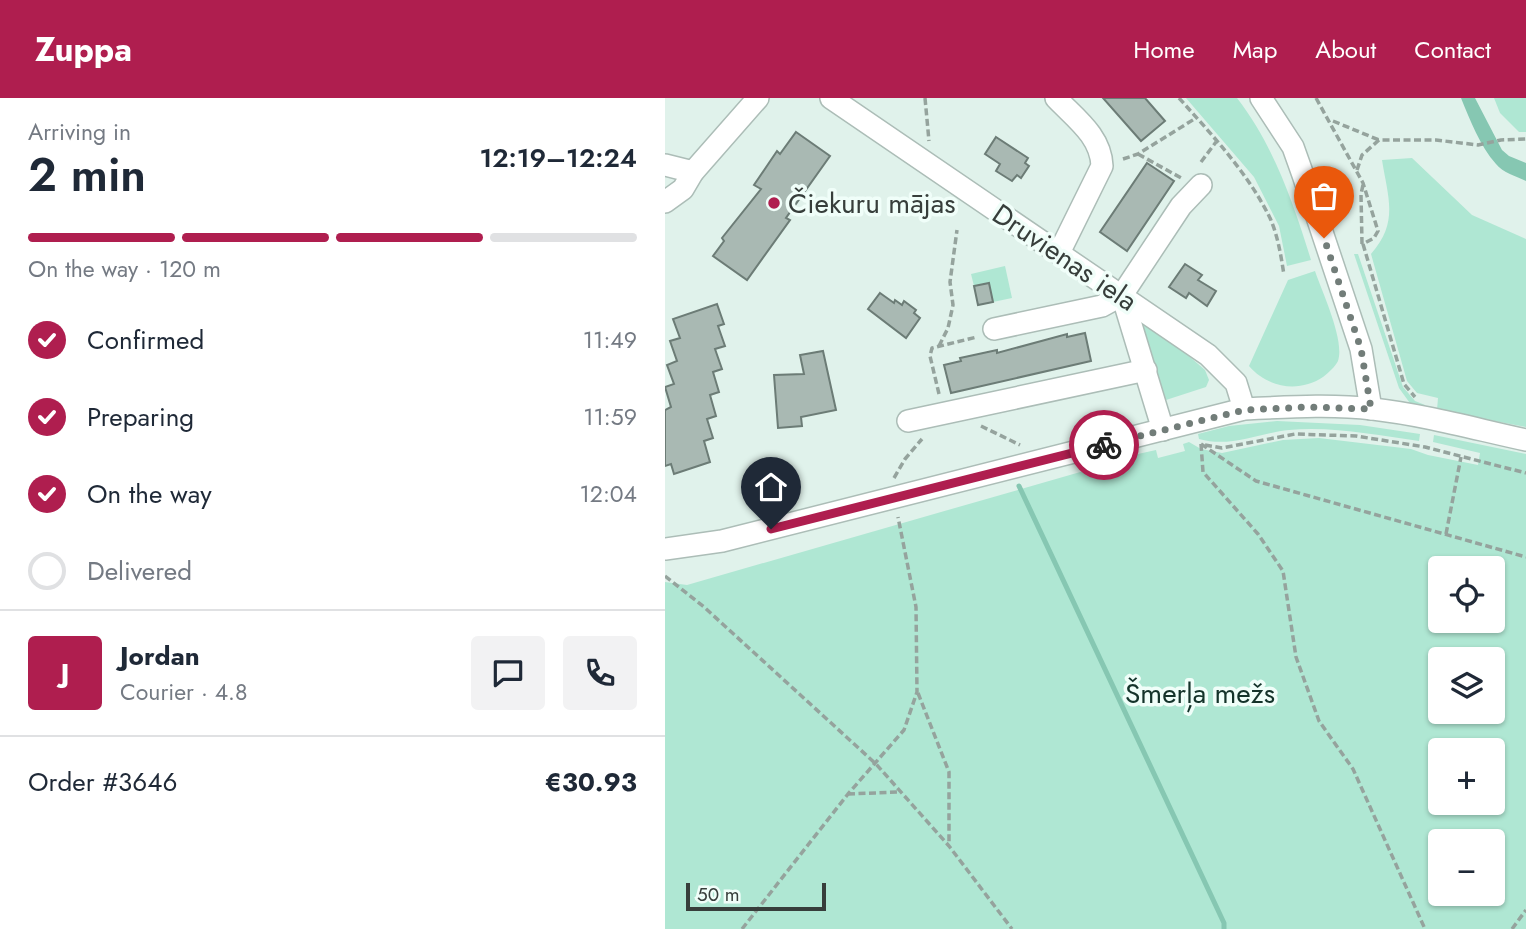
<!DOCTYPE html>
<meta charset="utf-8">
<style>
body{margin:0;font-family:Jost,sans-serif;background:#f2f2f3;color:#1f2937;height:100vh;display:flex;flex-direction:column;font-size:26px;white-space:nowrap}
*{box-sizing:border-box;margin:0}
p{font-size:23px;color:#747a83}
.icon{flex:none;width:38px;height:38px;fill:none;stroke:currentColor;stroke-width:2;stroke-linecap:round;stroke-linejoin:round}
.map{position:relative;flex:1;overflow:hidden}
.panel{display:flex;flex-direction:column;background:#fff;width:665px}
.panel>*{flex:none}
.buttons{position:absolute;left:763px;top:458px;display:grid;gap:14px}
.buttons a{display:grid;place-items:center;width:77px;height:77px;border-radius:7px;background:#fff;box-shadow:0 2px 5px #0004;font-size:35px}
.scale{position:absolute;left:21px;bottom:18px;width:140px;box-sizing:border-box;padding-left:7px;border:4px solid #373e3b;border-top:0;font-size:19px;line-height:24px;white-space:nowrap;color:#373e3b;-webkit-text-stroke:5px #f0fef9;paint-order:stroke}
.pin{position:absolute;display:grid;place-items:center;width:60px;height:60px;color:#fff;margin:-72px -30px;border-radius:50% 50% 50% 0;rotate:-45deg;box-shadow:0 0 7px #0007}
.pin .icon{rotate:45deg}
.courier{position:absolute;display:grid;place-items:center;width:70px;height:70px;margin:-35px;border:5px solid #af1e4f;border-radius:50%;background:#fff;color:#222;box-shadow:0 2px 9px #0007}
.summary em{font-style:normal;font-weight:600}
.summary div{display:flex;flex-direction:column-reverse}
.summary{display:flex;align-items:center;justify-content:space-between;height:119px;padding:0 28px}
h1{font-size:46px;font-weight:600;line-height:52px}
.bar{display:grid;grid-template-columns:repeat(4,1fr);gap:10px 7px;align-content:center;height:84px;padding:0 28px}
.bar i{height:9px;border-radius:5px;background:#e0e1e3}
.bar .current{background:#af1e4f}
.bar p{grid-column:span 4}
.line{display:flex;align-items:center;gap:18px;padding:0 28px;border-top:2px solid #e0e1e3}
.line div{flex:1}
.round{display:grid;place-items:center;flex:none;width:74px;height:74px;border-radius:7px;background:#f2f2f3}
ol{padding:0 28px;list-style:none}
li{display:flex;align-items:center;gap:21px;height:77px}
li p{margin-inline-start:auto}
li .icon{padding:7px;border-radius:50%;background:#af1e4f;color:#fff;stroke-width:4}
li:last-child{color:#747a83}
li i{width:38px;height:38px;border:4px solid #e0e1e3;border-radius:50%}
header{display:flex;align-items:center;gap:42px;box-sizing:border-box;height:98px;padding:0 35px;background:#af1e4f;color:#fff}
header strong{font-size:33px}
nav{display:flex;gap:38px;margin-inline-start:auto;font-size:24px}
main{display:flex;flex:1;min-height:0}
.map>svg:first-child{display:block}
</style>
<header>
<strong>Zuppa</strong>
<nav><a>Home</a><a>Map</a><a>About</a><a>Contact</a></nav>
</header>
<main>
<section class="panel">
<div class="summary"><div><h1>2 min</h1><p>Arriving in</p></div><em>12:19–12:24</em></div>
<div class="bar"><i class="current"></i><i class="current"></i><i class="current"></i><i></i><p>On the way · 120 m</p></div>
<ol>
<li><svg class="icon" aria-label="check" viewBox="0 0 24 24"><path d="M5 12l5 5 9-10"/></svg>Confirmed<p>11:49</p></li>
<li><svg class="icon" aria-label="check" viewBox="0 0 24 24"><path d="M5 12l5 5 9-10"/></svg>Preparing<p>11:59</p></li>
<li><svg class="icon" aria-label="check" viewBox="0 0 24 24"><path d="M5 12l5 5 9-10"/></svg>On the way<p>12:04</p></li>
<li><i></i>Delivered</li>
</ol>
<div class="line" style="height:126px"><b class="round" style="background:#af1e4f;color:#fff">J</b><div><b>Jordan</b><p>Courier · 4.8</p></div><a class="round"><svg class="icon" aria-label="chat" viewBox="0 0 24 24"><path d="M4 5h16v11H9l-5 4z"/></svg></a><a class="round"><svg class="icon" aria-label="phone" viewBox="0 0 24 24"><path d="M5 4h4l2 5-3 2q2 4 5 5l2-3 5 2v4C11 20 4 13 5 4z"/></svg></a></div>
<div class="line" style="height:91px"><div>Order #3646</div><b>€30.93</b></div>
</section>
<div class="map">
<svg width="861" height="831" viewBox="0 0 861 831">
<rect width="100%" height="100%" fill="#e0f2eb"/>
<g fill="#afe7d3" fill-rule="evenodd">
<path d="M 521,0 L 572,0 C 609,48 628,104 646,162 L 622,168 L 614,128 L 589,79 Z"/>
<polygon points="829,0 861,0 861,34 854,34 835,15"/>
<path d="M 747,60 L 807,117 L 861,141 L 861,329 L 772,312 L 773,300 L 752,295 L 742,283 L 706,156 C 734,124 723,100 717,62 Z"/>
<polygon points="689,156 693,156 738,289 750,303 760,307 760,310 747,308 734,290"/>
<polygon points="340,168 347,200 328,204 309,188 306,176"/>
<path d="M 650,173 C 657,194 680,242 673,263 C 670,269 663,275 658,279 C 634,295 603,290 584,268 L 623,182 Z"/>
<polygon points="475,220 481,221 540,272 544,282 541,289 501,302 495,297 472,228"/>
<path d="M 612,323 L 695,327 L 755,336 L 754,343 C 711,337 667,328 624,332 C 593,335 566,350 534,341 L 533,336 L 564,328 Z"/>
<path d="M 769,337 L 861,356 L 861,831 L 0,831 L 0,484 L 22,487 L 450,364 L 448,358 L 460,355 L 464,358 L 491,352 L 493,360 L 520,353 L 518,346 L 524,344 L 536,351 L 557,355 L 618,342 L 654,340 L 746,351 L 763,357 L 813,367 L 815,355 L 768,344 ZM 775,471 L 828,471 L 828,523 L 775,523 ZM 775,562 L 828,562 L 828,614 L 775,614 ZM 775,653 L 828,653 L 828,705 L 775,705 ZM 775,744 L 828,744 L 828,796 L 775,796 Z"/>
</g>
<path fill="#86c7b2" d="M 796,0 L 810,0 L 837,52 L 844,58 L 861,65 L 861,83 C 851,78 838,75 831,66 C 815,48 805,22 796,0 Z"/>
<g fill="none" stroke-linecap="round" stroke-linejoin="round">
<polyline stroke="#86c7b2" stroke-width="5" points="354,388 559,825 559,831"/>
</g>
<g fill="#a9b9b3" stroke="#6c7c76" stroke-width="2">
<polygon points="438,0 480,0 500,23 476,43"/>
<polygon points="131,34 165,58 121,120 125,122 82,182 48,158 59,143 57,140 96,91 89,87 112,53 115,56"/>
<polygon points="331,39 363,60 360,65 364,68 356,80 352,77 347,83 331,73 335,66 320,56"/>
<polygon points="482,65 509,83 462,153 435,134"/>
<polygon points="520,166 537,177 533,182 551,193 542,208 524,195 521,200 504,189"/>
<polygon points="324,185 328,204 313,207 309,188"/>
<polygon points="215,195 229,205 230,202 237,207 239,203 251,212 249,215 255,220 241,240 203,211"/>
<polygon points="52,206 59,226 53,228 60,248 50,251 57,271 48,274 54,294 45,297 51,318 42,321 48,340 39,343 45,364 9,376 6,366 0,368 0,312 6,309 0,289 9,286 2,267 12,263 5,243 15,240 8,221"/>
<polygon points="420,235 426,263 286,295 279,267 296,263 295,260 332,252 332,255 402,236 402,239"/>
<polygon points="158,253 171,312 136,319 137,328 113,330 109,277 139,276 135,257"/>
</g>
<g fill="none" stroke-linecap="round" stroke-linejoin="round">
<defs>
<g id="minor">
<polyline points="166,0 543,257 571,285 579,311"/>
<path d="M 391,0 C 410,20 436,38 437,68 L 394,155"/>
<polyline points="596,0 628,49 638,77 696,251 706,311"/>
<polyline points="0,67 28,74"/>
<polyline points="0,104 18,91 28,74 93,0"/>
<polyline points="457,197 498,332"/>
<polyline points="329,231 437,208 457,197 516,108 536,87"/>
<polyline points="243,323 481,272"/>
<path d="M 0,451 L 57,443 L 579,311 C 622,309 666,306 708,311 C 760,317 810,331 861,342"/>
</g>
</defs>
<use href="#minor" stroke="#acbdb7" stroke-width="24"/>
<g stroke="#95a39d" stroke-width="3.5" stroke-dasharray="7 3.5" stroke-linecap="butt">
<polyline points="260,0 264,43"/>
<path d="M 514,0 C 547,37 583,75 605,120 C 613,138 616,158 619,177"/>
<polyline points="651,0 698,85 713,133 709,140 698,146 739,286 750,299"/>
<polyline points="668,23 714,42"/>
<polyline points="473,56 518,81"/>
<polyline points="458,61 473,56 531,20"/>
<polyline points="536,64 551,44"/>
<polyline points="692,72 697,57 714,42 771,42 813,47 836,42 861,41"/>
<polyline points="697,146 696,96 698,87"/>
<polyline points="274,248 283,230 288,207 285,184 292,132"/>
<polyline points="274,296 265,258 267,250 312,239"/>
<polyline points="316,328 355,347"/>
<polyline points="536,346 538,374 593,436 618,473 631,559 654,623 688,671 760,831"/>
<polyline points="536,346 591,383 861,459"/>
<polyline points="540,347 557,350 630,336 691,338 760,349 861,375"/>
<polyline points="229,380 240,361 257,341"/>
<polyline points="781,436 796,359"/>
<polyline points="0,478 39,509 211,666 284,748 347,831"/>
<polyline points="253,595 284,674 284,746"/>
<polyline points="183,696 234,694"/>
<polyline points="77,831 183,696 239,632 252,594 251,509 233,419"/>
<polyline points="847,831 861,812"/>
</g>
<use href="#minor" stroke="#fff" stroke-width="21"/>
</g>
<g fill="none" stroke-linecap="round" stroke-linejoin="round">
<polyline stroke="#727d79" stroke-width="7" stroke-dasharray="0 12.6" points="439,347 579,312 643,309 706,311 696,251 659,140"/>
<polyline stroke="#af1e4f" stroke-width="9" points="106,431 439,347"/>
</g>
<circle fill="#af1e4f" stroke="#f0fef9" stroke-width="2.5" cx="109" cy="105" r="7"/>
<g text-anchor="middle" stroke-width="7" stroke-linejoin="round" paint-order="stroke">
<g font-size="28" fill="#373e3b" stroke="#f0fef9" text-anchor="start">
<text x="123" y="115">Čiekuru mājas</text>
</g>
<g font-size="28" fill="#373e3b" stroke="#f0fef9">
<text transform="translate(400 159) rotate(34)" y="10">Druvienas iela</text>
</g>
<g font-size="28" fill="#14332a" stroke="#f0fef9">
<text x="535" y="605">Šmerļa mežs</text>
</g>
</g>
</svg>
<div class="buttons">
<a><svg class="icon" aria-label="locate" viewBox="0 0 24 24"><circle cx="12" cy="12" r="6"/><path d="M12 2v4M12 18v4M2 12h4M18 12h4"/></svg></a>
<a><svg class="icon" aria-label="layers" viewBox="0 0 24 24"><path d="M12 4l9 5-9 5-9-5zM3 14l9 5 9-5"/></svg></a>
<a>+</a>
<a>−</a>
</div>
<div class="scale">50 m</div>
<div class="pin" style="left:659px;top:140px;background:#ea580c"><svg class="icon" aria-label="bag" viewBox="0 0 24 24"><path d="M5 8h14l-1 12H6zM9 8a3 3 0 0 1 6 0"/></svg></div>
<div class="pin" style="left:106px;top:431px;background:#1f2937"><svg class="icon" aria-label="home" viewBox="0 0 24 24"><path d="M3 11l9-7 9 7M6 9v11h12V9"/></svg></div>
<div class="courier" style="left:439px;top:347px"><svg class="icon" aria-label="bike" viewBox="0 0 24 24"><circle cx="6" cy="16" r="4"/><circle cx="18" cy="16" r="4"/><path d="M6 16l4-8h5l3 8M10 8l3 8H6M13 5h3"/></svg></div>
</div>
</main>
